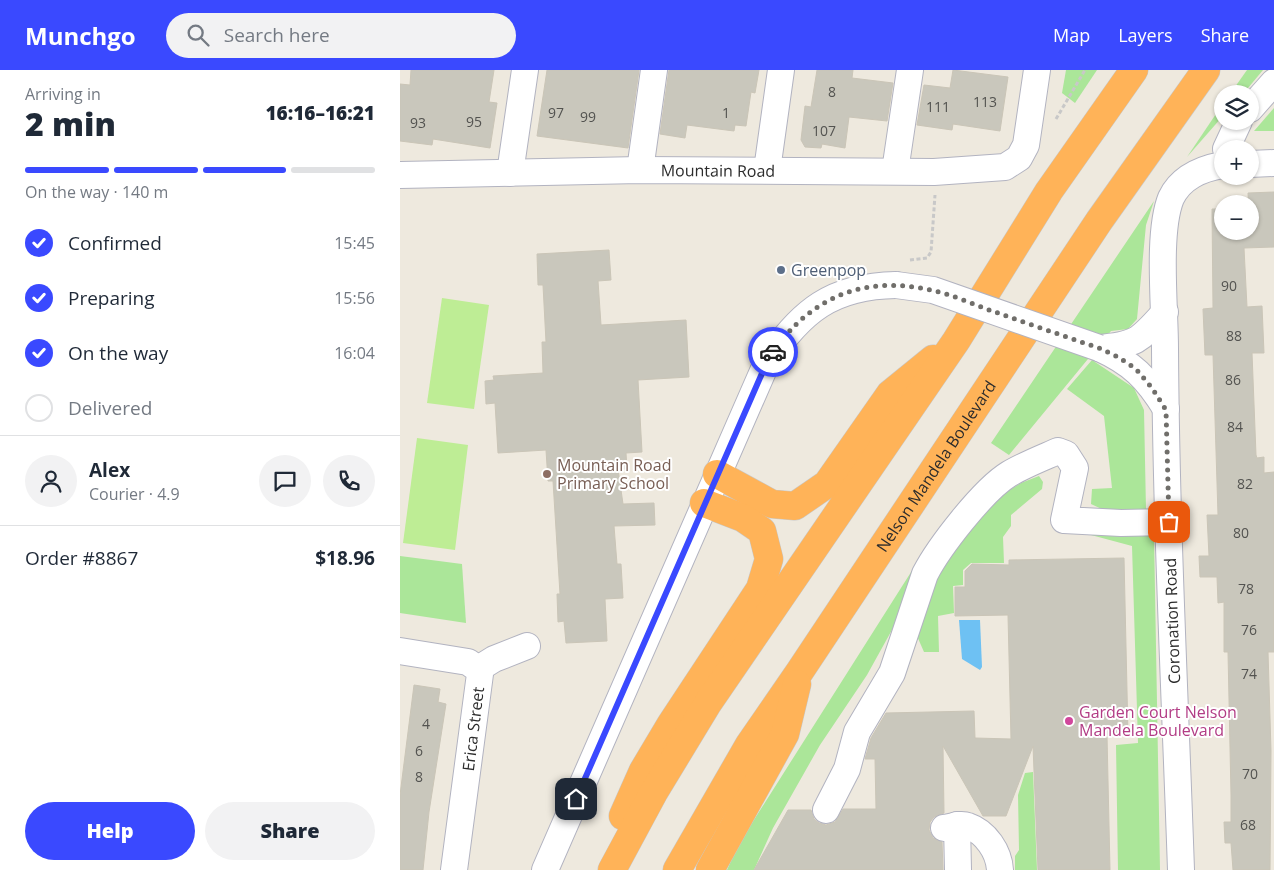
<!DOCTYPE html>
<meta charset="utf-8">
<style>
body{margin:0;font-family:"Open Sans",sans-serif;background:#f2f2f3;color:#1f2937;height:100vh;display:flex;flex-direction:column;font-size:19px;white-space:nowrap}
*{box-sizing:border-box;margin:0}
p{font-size:16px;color:#747a83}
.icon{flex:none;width:28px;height:28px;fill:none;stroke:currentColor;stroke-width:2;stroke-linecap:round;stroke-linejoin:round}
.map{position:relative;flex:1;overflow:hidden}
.drawer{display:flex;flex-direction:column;background:#fff;width:400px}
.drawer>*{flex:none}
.tools{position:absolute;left:814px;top:15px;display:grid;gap:10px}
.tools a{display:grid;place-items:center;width:45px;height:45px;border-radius:50%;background:#fff;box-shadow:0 1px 4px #0004;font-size:25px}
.pin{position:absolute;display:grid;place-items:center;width:42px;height:42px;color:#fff;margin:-21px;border-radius:10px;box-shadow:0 2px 8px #0006}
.courier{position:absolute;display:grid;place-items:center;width:50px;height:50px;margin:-25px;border:4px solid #3a49ff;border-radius:50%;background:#fff;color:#222;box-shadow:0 1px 6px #0007}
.summary em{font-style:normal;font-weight:800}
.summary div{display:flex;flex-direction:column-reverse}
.summary{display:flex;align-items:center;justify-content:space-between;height:85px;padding:0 25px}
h1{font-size:32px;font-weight:800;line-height:38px}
.bar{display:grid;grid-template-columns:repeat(4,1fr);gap:8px 5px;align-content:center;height:60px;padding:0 25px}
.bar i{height:6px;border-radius:4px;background:#e0e1e3}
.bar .active{background:#3a49ff}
.bar p{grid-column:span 4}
.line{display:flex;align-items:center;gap:12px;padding:0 25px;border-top:1px solid #e0e1e3}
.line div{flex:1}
.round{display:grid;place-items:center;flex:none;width:52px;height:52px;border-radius:26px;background:#f2f2f3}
ol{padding:0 25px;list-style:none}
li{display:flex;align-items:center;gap:15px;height:55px}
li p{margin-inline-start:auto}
li .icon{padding:5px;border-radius:50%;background:#3a49ff;color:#fff;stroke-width:4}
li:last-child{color:#747a83}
li i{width:28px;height:28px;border:2px solid #e0e1e3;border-radius:50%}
.primary-button{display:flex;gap:10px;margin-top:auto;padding:10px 25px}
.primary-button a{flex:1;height:58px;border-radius:30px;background:#3a49ff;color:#fff;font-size:20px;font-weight:800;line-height:58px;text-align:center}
.primary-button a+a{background:#f2f2f3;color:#1f2937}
header{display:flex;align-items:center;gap:30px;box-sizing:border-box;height:70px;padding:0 25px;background:#3a49ff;color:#fff}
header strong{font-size:24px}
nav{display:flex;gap:28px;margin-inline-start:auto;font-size:18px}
.search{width:350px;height:45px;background:#f2f2f3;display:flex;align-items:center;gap:12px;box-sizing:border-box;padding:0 18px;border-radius:28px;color:#747a83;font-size:19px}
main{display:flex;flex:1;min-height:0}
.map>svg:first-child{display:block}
</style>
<header>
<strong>Munchgo</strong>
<div class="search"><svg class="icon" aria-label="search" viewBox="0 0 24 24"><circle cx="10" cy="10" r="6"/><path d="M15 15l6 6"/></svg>Search here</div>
<nav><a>Map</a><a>Layers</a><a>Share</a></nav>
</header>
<main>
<section class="drawer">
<div class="summary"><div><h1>2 min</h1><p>Arriving in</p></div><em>16:16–16:21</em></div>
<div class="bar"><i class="active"></i><i class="active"></i><i class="active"></i><i></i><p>On the way · 140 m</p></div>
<ol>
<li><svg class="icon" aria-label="check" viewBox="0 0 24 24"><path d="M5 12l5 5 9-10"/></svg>Confirmed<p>15:45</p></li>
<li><svg class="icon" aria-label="check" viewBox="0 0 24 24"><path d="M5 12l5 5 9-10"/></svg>Preparing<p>15:56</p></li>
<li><svg class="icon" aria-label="check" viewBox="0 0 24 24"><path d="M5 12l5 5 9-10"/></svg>On the way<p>16:04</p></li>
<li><i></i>Delivered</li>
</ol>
<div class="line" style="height:90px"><a class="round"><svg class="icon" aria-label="person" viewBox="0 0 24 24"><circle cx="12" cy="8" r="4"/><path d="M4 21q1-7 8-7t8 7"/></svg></a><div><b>Alex</b><p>Courier · 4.9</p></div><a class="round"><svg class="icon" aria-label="chat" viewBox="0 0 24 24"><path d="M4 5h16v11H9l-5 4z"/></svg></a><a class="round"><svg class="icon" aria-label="phone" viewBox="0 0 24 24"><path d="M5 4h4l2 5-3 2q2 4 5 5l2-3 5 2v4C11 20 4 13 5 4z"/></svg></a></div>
<div class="line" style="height:65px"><div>Order #8867</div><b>$18.96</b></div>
<div class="primary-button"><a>Help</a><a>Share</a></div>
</section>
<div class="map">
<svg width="874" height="800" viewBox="0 0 874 800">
<rect width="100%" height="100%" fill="#eee9de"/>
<g fill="#abe699">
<polygon points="666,0 697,0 675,33 662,23"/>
<polygon points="847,0 863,0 843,24 830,24"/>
<polygon points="822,35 822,47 787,87"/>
<polygon points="874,38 874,61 854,61"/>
<polygon points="754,131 746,155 737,249 728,259 711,261 609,385 591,373"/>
<polygon points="692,290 734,318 744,340 746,440 708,442 691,434 692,419 712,418 704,346 667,319"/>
<polygon points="639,406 643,412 642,419 611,445 611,456 603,467 604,493 571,493 563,500 563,515 553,516 554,543 538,546 539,582 524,582 517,566 535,502 600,426 621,413"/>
<polygon points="692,461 754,465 760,800 718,800 716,675 738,673 732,476 691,465"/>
<polygon points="0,486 62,494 66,553 0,543"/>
<polygon points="513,499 498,549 467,605 420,675 373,758 354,800 327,800 338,775"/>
<polygon points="633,702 637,800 615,800 615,786 619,780 618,725 625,703"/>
</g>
<g fill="#beed95">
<polygon points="42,228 89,235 74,339 27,333"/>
<polygon points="17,368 68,375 55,480 3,473"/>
</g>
<polygon fill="#6ec1f3" points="559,550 580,550 582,597 580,600 562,589"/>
<g fill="#c9c7bc" stroke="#cac5b7">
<polygon points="11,0 94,0 89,32 97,33 90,78 33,69 32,75 0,71 0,14 10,15"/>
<polygon points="147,0 239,0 228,78 137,66"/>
<polygon points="269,0 359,0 355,23 351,22 346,56 335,55 334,61 287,55 285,68 260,64"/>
<polygon points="417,0 453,0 452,8 493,13 487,51 449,47 445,78 422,74 421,78 405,77 401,70 405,36 411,37"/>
<polygon points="553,0 608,7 600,61 553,54 552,60 517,55 524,15 550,18"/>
<polygon points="874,122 874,177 844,178 847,237 862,236 864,283 852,283 856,385 857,388 864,387 864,403 874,402 874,582 868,582 871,681 870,800 833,800 831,773 825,773 824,752 831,752 831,725 828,582 824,582 824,532 818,533 817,507 800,507 799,486 809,486 807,445 818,445 813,285 805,285 803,239 813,238 812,139 822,139 822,161 850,161 848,123"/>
<polygon points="209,180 211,210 198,211 201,255 286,250 289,307 238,310 242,382 226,383 227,399 218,399 223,434 254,433 255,455 214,456 217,494 221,494 223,528 205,529 207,571 166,573 164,551 158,552 157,524 160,524 153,411 148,411 146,380 98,383 95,333 86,334 85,311 94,310 93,306 143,303 142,272 146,272 143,215 138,215 137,184"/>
<polygon points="724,488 728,665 707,665 710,800 638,800 633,676 606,746 583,746 543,676 544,743 534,747 530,752 529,760 533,768 542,772 543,800 354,800 388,740 411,740 414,749 419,753 426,755 435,752 443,739 476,739 475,689 465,689 471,668 486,643 574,641 575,668 611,669 608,545 555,546 555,517 565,517 565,501 572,494 609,495 609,490"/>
<polygon points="14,615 40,619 38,632 46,634 29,742 23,800 0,800 0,725"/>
</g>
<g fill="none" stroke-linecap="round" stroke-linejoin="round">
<defs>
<g id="minor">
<polyline points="850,39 874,12"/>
<polyline points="826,79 839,51"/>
<polyline points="850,94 874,93"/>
<polyline points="240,100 254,0"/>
<polyline points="367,100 381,0"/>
<polyline points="495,101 510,0"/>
<polyline points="110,103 125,0"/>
<path id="s1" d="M 0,105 L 240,100 L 534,102 L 605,97 L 619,88 L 626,75 L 637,0"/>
<path d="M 699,278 C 732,293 747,308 766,339"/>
<path d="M 699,278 C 737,275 740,270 765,242"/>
<polyline points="0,581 68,592 78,599 80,604 54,800"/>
<polyline points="78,599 94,589 127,576"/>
<path d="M 426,740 L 447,699 L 457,662 L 492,603 L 525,504 C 539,477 583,420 609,404 C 624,395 642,388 658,381 L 666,384 L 675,398 L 664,450 L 721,453 L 769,452"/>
<polyline points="557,755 558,800"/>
<path d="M 544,758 C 552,757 560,753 568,756 C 586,762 599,782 600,800"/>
<path d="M 145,800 L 367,292 C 401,241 432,216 496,215"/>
<path d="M 781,800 C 775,626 766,452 765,278 C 765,238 757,163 771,128 C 781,107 801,99 822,95"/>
</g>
<g id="highway">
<polyline points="317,404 372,434 395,436 427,414 490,324 533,289"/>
<polyline points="223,746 243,701 271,654 360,519 369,489 362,461 343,448 304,433"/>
<polyline points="212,800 254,722 308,633 556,271 649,121 734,0"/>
<path id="s2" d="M 277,800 L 349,675 L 400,601 L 699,151 L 806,0"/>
<polyline points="310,800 385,664 397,614"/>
</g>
</defs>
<use href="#minor" stroke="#b2b3c0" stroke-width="28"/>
<use href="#highway" stroke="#c8c8c8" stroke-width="29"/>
<g stroke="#c8c8c8" stroke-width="3" stroke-dasharray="4 2.5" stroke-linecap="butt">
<polyline points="656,49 685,0"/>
<polyline points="510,190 527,188 531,182 535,125"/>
</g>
<use href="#minor" stroke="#fff" stroke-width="26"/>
<use href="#highway" stroke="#ffb358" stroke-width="28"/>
<defs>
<polyline id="minor-bridge" points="496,215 533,220 699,278"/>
</defs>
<use href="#minor-bridge" stroke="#b2b3c0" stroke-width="28" stroke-linecap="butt"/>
<use href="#minor-bridge" stroke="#fff" stroke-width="26"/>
</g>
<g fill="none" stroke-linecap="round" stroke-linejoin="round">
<path stroke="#706e6a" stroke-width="5" stroke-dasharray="0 9" d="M 373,282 C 411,227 464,205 531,220 C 551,224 572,234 592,241 C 627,253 663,266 699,278 L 718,287 L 736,299 L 752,318 L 766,340 L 769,452"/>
<polyline stroke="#3a49ff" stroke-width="6" points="176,729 367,292 373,282"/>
</g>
<circle fill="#5c6f8a" stroke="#fff" stroke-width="2" cx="381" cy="200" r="5"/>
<circle fill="#8d6e63" stroke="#fff" stroke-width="2" cx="147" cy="404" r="5"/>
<circle fill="#d1479c" stroke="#fff" stroke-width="2" cx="669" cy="651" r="5"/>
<g text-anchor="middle" stroke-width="4" stroke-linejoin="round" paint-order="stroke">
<g font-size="14" fill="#535350">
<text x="432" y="27">8</text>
<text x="585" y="37">113</text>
<text x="538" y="42">111</text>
<text x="156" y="48">97</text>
<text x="326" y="48">1</text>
<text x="188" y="52">99</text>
<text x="74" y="57">95</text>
<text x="18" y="58">93</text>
<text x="424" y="66">107</text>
<text x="829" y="221">90</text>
<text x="834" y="271">88</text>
<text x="833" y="315">86</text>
<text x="835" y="362">84</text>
<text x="845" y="419">82</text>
<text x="841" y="468">80</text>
<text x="846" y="524">78</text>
<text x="849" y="565">76</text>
<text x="849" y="609">74</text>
<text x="26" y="659">4</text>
<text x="19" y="686">6</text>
<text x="850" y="709">70</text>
<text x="19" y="712">8</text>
<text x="848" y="760">68</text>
</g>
<g font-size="16" fill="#2c2c2c" stroke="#fff">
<text dy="6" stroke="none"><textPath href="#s1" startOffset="318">Mountain Road</textPath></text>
<text dy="6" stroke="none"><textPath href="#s2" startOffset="480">Nelson Mandela Boulevard</textPath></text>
<text transform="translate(772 551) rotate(-92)" y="6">Coronation Road</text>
<text transform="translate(73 659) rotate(-83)" y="6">Erica Street</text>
</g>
<g font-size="16" fill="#4e5e75" stroke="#fff" text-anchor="start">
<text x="391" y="206">Greenpop</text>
</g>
<g font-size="16" fill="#785e54" stroke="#fff" text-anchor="start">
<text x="157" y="401">Mountain Road<tspan x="157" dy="18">Primary School</tspan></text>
</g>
<g font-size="16" fill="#b23c85" stroke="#fff" text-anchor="start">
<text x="679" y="648">Garden Court Nelson<tspan x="679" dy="18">Mandela Boulevard</tspan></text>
</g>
</g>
</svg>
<div class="tools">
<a><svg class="icon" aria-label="layers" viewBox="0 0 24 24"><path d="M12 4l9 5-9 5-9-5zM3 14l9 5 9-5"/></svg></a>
<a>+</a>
<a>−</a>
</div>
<div class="pin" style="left:769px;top:452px;background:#ea580c"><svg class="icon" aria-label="bag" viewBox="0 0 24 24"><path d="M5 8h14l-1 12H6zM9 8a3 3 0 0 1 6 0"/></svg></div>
<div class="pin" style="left:176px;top:729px;background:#1f2937"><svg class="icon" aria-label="home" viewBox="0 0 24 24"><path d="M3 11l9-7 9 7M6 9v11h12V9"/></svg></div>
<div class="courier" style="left:373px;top:282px"><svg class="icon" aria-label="car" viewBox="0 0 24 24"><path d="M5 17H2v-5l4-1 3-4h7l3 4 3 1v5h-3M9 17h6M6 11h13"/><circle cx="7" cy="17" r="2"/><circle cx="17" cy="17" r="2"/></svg></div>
</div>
</main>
